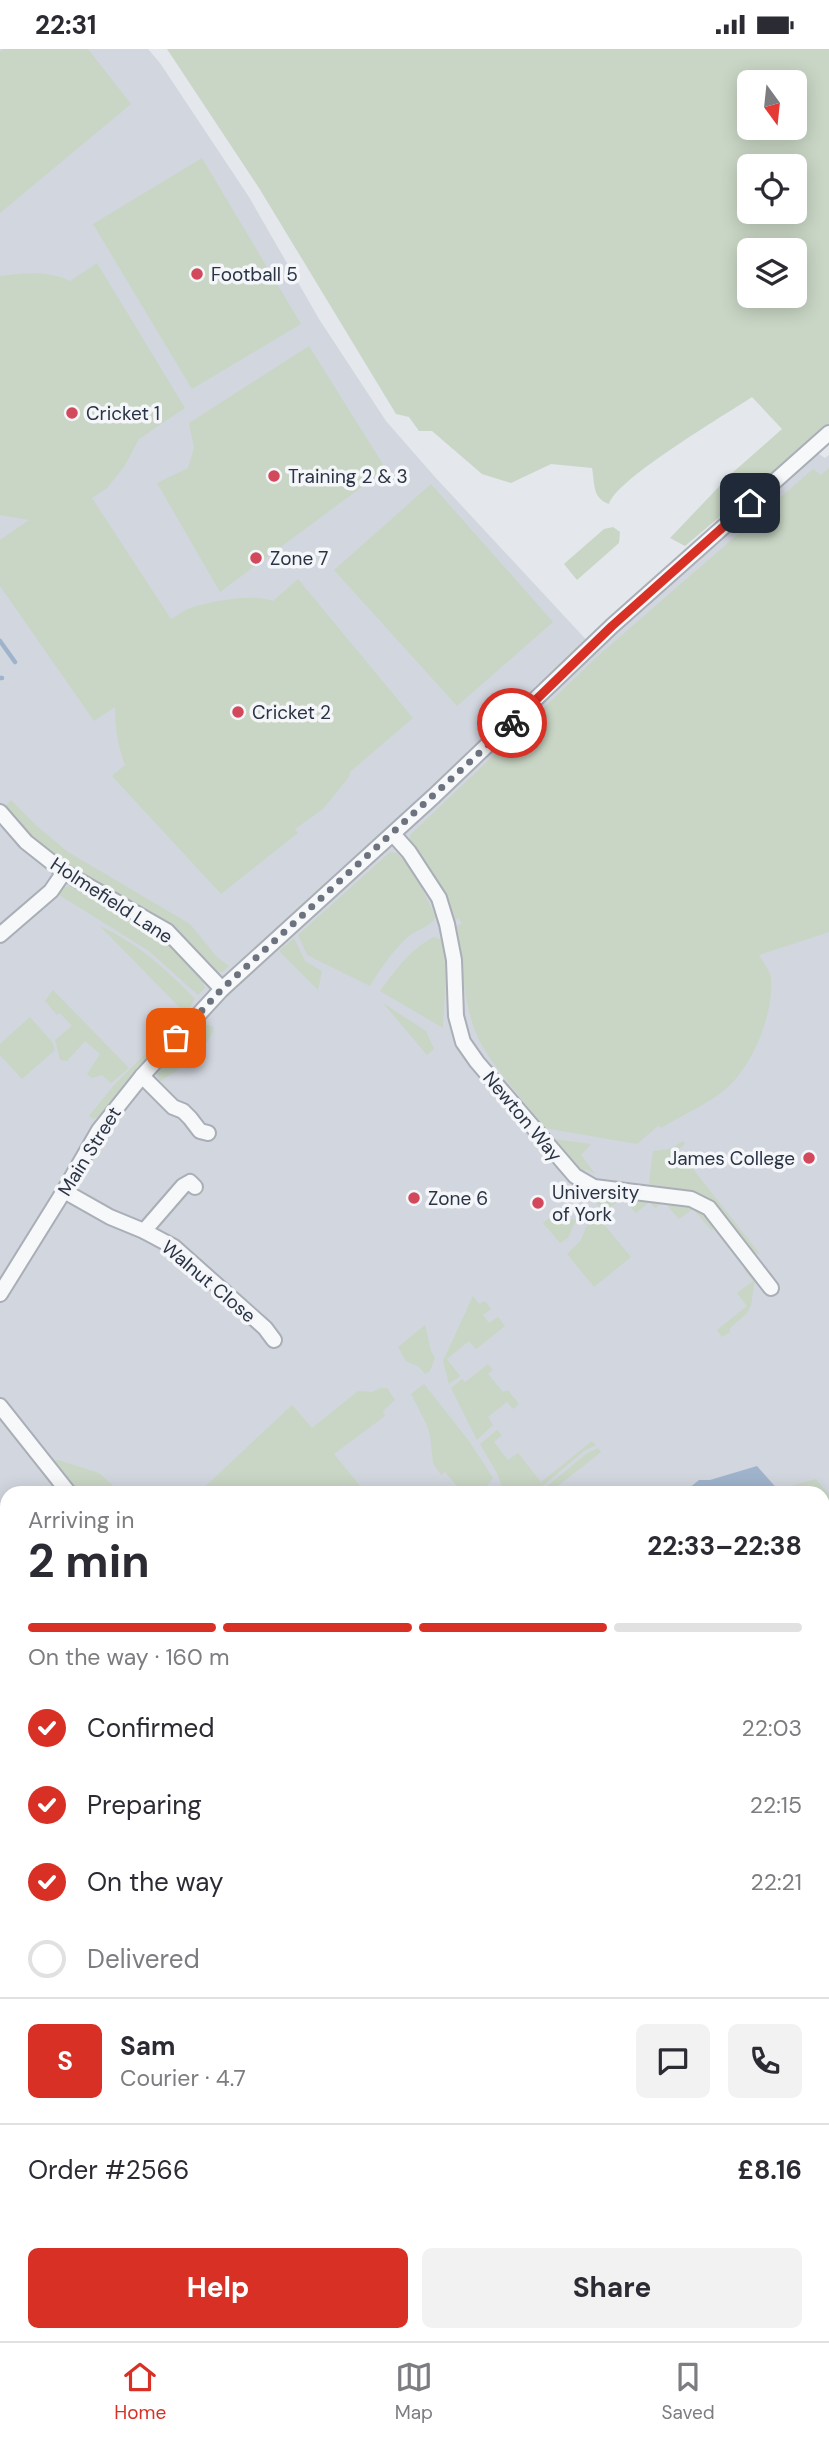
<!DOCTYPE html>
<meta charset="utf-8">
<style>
body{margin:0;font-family:"DM Sans",sans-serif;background:#f2f2f3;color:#2b2b33;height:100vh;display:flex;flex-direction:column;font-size:26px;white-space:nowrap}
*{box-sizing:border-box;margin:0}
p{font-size:23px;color:#7c7c81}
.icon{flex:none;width:38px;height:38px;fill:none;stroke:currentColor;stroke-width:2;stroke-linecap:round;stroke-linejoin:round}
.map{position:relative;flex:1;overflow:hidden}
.sheet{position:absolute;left:0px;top:1437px;width:830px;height:856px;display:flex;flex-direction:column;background:#fff;border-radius:21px 21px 0 0;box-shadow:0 4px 18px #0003}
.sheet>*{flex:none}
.needle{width:46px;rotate:165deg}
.fabs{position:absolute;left:737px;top:21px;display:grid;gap:14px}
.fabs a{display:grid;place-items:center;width:70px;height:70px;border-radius:10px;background:#fff;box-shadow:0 4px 18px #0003;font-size:35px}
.pin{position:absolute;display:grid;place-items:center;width:60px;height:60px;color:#fff;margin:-30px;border-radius:14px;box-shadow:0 4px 10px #0006}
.courier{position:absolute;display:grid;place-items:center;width:70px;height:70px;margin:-35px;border:5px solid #d93025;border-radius:50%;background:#fff;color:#222;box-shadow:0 2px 9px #0007}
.headline em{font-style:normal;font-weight:700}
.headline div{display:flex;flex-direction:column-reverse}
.headline{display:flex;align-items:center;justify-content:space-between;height:119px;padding:0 28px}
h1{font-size:46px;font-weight:700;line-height:52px}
.bar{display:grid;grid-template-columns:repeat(4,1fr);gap:10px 7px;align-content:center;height:84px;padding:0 28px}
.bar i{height:9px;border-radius:5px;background:#e1e1e2}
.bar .current{background:#d93025}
.bar p{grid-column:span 4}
.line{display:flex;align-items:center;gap:18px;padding:0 28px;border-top:2px solid #e1e1e2}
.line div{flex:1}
.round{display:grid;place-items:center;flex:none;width:74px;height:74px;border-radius:10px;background:#f2f2f3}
ol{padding:0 28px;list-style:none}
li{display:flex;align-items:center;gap:21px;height:77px}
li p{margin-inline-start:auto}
li .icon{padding:7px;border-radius:50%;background:#d93025;color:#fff;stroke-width:4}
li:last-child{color:#7c7c81}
li i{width:38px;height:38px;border:4px solid #e1e1e2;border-radius:50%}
.primary-button{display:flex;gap:14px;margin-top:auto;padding:14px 28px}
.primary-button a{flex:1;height:80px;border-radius:10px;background:#d93025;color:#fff;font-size:28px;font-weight:700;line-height:80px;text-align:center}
.primary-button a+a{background:#f2f2f3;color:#2b2b33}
.status{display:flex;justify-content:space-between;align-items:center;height:49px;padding:0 35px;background:#fff;direction:ltr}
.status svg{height:19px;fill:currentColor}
.dock{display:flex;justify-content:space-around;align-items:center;height:98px;border-top:2px solid #e1e1e2;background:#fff;font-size:19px;color:#7c7c81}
.dock a{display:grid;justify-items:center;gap:4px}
.dock .current{color:#d93025}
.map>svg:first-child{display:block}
</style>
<div class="status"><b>22:31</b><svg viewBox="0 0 49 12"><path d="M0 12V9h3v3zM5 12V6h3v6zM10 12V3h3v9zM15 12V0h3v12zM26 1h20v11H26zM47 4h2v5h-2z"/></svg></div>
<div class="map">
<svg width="829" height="2292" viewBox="0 0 829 2292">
<rect width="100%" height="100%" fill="#e4e7ec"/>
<path fill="#d2d6de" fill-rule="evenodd" d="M 0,0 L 148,0 L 160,14 L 249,148 L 319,270 L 386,372 L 435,428 L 592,597 L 811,400 L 825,409 L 829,406 L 829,2292 L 0,2292 ZM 7,1444 L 822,1444 L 822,2286 L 7,2286 Z"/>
<g fill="#c9d6c5" fill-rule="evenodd">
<polygon points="4,0 88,0 131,55 0,164 0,3"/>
<path d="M 167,0 L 829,0 L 829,376 L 685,497 L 670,489 L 731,425 L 782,380 L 752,348 C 725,366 616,430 609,455 C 592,449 595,435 592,419 L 551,415 L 511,434 L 482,425 L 432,382 L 419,382 L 409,368 L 396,365 L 259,139 ZM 749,33 L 794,33 L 794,79 L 749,79 ZM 749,117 L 794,117 L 794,163 L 749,163 ZM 749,201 L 794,201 L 794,247 L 749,247 Z"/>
<polygon points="202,109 301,275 192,340 93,175"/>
<path d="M 97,214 L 185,359 L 139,390 L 124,418 L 107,439 L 92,449 L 171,570 C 177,567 183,562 190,559 C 211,552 253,544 273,552 L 298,530 L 413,669 L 350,723 L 349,728 L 323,760 L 295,780 L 298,784 L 221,845 L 112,727 L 125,716 C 118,698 115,678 115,658 L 94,672 L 0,537 L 0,491 L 29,471 L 0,466 L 0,227 C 24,224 47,221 70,232 Z"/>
<polygon points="309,297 386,420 220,543 157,434 188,419 194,399 189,374"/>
<path d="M 829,419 L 829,883 L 759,906 C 763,913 771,923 771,930 C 774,963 754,1012 731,1035 C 712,1054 683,1065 661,1079 L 659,1076 L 637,1095 L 544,1079 C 525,1052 501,1028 484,1000 C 462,964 464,917 456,877 L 462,875 L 459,869 L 454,871 L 438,832 L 410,792 L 410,786 L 599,606 L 813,420 L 821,426 Z"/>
<polygon points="431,435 553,573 457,657 334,521"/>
<polygon points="613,478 620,483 619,494 577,531 564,515 604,480"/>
<polygon points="11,751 38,778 68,803 190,875 217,908 229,917 223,923 213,922 55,809 36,794 7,762 5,758"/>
<path d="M 390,803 L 397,804 L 413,822 L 436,868 C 430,878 418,880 409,887 C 393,901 381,919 370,937 L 307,906 L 298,886 Z"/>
<polygon points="74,836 162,887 202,929 205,939 198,946 149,902 56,844 64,838"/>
<path d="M 100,877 C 138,895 166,920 195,950 L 186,965 Z"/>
<path d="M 434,888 L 442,891 C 449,925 444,946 443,979 L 380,942 C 395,922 410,900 434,888 Z"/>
<polygon points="294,889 305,912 322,922 318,941 279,902"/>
<polygon points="53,941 129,1019 111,1034 102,1026 92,1029 87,1025 100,1005 85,992 67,1012 60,1011 55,991 72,977 60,964 57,966 45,952"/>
<polygon points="383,954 426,982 434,1000 427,1006"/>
<polygon points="30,968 52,993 55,1001 22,1030 0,1006 0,995"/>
<path d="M 203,976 L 210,976 L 214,979 C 207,1001 179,1021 160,1032 L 156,1022 L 193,982 Z"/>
<polygon points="150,1000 153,1005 99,1068 93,1070 89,1067 115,1035"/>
<polygon points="552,1090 591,1095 581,1106 595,1125 586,1120 583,1124 571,1113"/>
<path d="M 683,1092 L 685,1095 L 678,1101 L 760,1205 L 753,1204 C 739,1187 717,1152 696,1144 C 681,1139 661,1146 649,1134 L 653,1102 L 670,1100 Z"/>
<polygon points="604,1145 679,1153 700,1160 715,1176 712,1182 693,1160 679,1170 664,1153 655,1159 649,1153 636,1164 622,1149 604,1163 595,1153"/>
<polygon points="552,1167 576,1171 568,1189 560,1194 543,1174"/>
<polygon points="589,1171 602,1173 631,1208 594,1238 567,1205 581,1191"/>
<polygon points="747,1216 756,1233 754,1235 751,1256 747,1264 730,1279 730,1283 722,1288 717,1281 747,1257 737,1244 753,1232 743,1219"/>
<polygon points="473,1247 479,1255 485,1252 491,1260 483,1266 489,1274 498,1268 505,1277 476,1300 469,1292 447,1310 460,1327 449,1335 443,1312"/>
<polygon points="425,1276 431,1302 435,1309 430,1322 425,1325 419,1318 406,1312 398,1298"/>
<polygon points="488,1315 493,1321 488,1325 503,1343 508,1341 519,1355 513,1360 507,1353 488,1368 493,1376 477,1391 451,1339 462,1330 465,1333"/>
<polygon points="424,1335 469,1392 493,1429 481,1444 463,1444 445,1423 441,1426 433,1414 430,1386 426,1374 411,1345"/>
<polygon points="381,1339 387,1339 395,1351 383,1362 385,1367 334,1405 366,1444 198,1444 292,1356 312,1379 358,1342 372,1343"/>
<polygon points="497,1381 502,1386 494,1393 508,1411 518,1404 541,1433 592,1392 596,1396 584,1402 544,1436 518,1440 515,1444 504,1444 498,1426 480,1395"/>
<polygon points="598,1399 601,1403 549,1444 521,1444 546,1438 586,1405"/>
<polygon points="46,1411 58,1411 99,1424 121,1444 76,1444"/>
<polygon points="816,1430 829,1446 829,1453 824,1457 829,1462 829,1486 823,1482 822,1444 795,1444 791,1437"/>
<polygon points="7,1525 7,1618 0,1623 0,1527"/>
<polygon points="823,2099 829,2101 829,2229 823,2231"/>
</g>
<g fill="#9fb4cc">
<polygon points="757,1417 781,1444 683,1444 699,1431 710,1431"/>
<polygon points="822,1542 829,1552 829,1673 823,1672"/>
</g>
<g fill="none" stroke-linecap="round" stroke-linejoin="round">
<g stroke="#9fb4cc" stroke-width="4.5">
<polyline points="0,592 15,613"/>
<polyline points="0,629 2,629"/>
</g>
<defs>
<g id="minor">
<polyline points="0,763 26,793 64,823 167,882 222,940"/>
<polyline points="393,785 409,803 439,849 447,875 454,911 456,967 463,993 477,1013 575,1127 594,1138 691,1150 709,1159 771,1239"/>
<polyline points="0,886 51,842 64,823"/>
<polyline points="142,1027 173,1058 183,1062 190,1069 200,1082 208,1084"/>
<polyline points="64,1142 110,1168 144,1182 174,1198 265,1279 274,1291"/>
<polyline points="144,1182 183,1137 190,1133 195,1138"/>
<polyline points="0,1245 64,1142 99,1081 142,1027 222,940 434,747 612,577 829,384"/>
<polyline points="0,1357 69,1444"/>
<polyline points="0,1929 7,1931"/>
<polyline points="822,2031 829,1994"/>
<polyline points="822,2085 829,2087"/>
<polyline points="0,2207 7,2208"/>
<polyline points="141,2286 145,2292"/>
</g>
</defs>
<use href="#minor" stroke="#a9aeb7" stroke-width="18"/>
<use href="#minor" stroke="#f7f8fa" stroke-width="14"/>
</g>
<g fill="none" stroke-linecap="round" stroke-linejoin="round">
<polyline stroke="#6c737f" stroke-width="7" stroke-dasharray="0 12.6" points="176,989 222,940 512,674"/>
<polyline stroke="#d93025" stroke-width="9" points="512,674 612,577 750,454"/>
</g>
<g fill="#d1495b" stroke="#f4f6f9" stroke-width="2.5">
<circle cx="197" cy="225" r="7"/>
<circle cx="72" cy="364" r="7"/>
<circle cx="274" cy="427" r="7"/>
<circle cx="256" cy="509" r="7"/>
<circle cx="238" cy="663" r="7"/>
<circle cx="809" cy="1109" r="7"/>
<circle cx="414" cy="1149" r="7"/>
<circle cx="538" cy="1154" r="7"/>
</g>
<g text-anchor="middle" stroke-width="7" stroke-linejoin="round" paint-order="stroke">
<g font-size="19" fill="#2b3445" stroke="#f4f6f9" text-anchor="start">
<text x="211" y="232">Football 5</text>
<text x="86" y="371">Cricket 1</text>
<text x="288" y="434">Training 2 &amp; 3</text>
<text x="270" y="516">Zone 7</text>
<text x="252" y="670">Cricket 2</text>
<text x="795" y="1116" text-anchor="end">James College</text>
<text x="552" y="1150">University<tspan x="552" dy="22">of York</tspan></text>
<text x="428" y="1156">Zone 6</text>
</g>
<g font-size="19" fill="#2b3445" stroke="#f4f6f9">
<text transform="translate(112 851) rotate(33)" y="7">Holmefield Lane</text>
<text transform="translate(523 1067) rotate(50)" y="7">Newton Way</text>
<text transform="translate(89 1102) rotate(-58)" y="7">Main Street</text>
<text transform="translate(209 1232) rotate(40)" y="7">Walnut Close</text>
</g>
</g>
</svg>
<div class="fabs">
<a><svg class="needle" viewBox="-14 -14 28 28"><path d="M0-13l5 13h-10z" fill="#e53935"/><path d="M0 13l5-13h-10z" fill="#7c7c81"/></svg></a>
<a><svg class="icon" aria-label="locate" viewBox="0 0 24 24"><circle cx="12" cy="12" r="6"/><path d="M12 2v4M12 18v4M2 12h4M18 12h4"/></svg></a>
<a><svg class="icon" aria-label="layers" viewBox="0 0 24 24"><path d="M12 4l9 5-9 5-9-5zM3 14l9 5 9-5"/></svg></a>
</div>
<div class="pin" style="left:176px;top:989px;background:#ea580c"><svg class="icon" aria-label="bag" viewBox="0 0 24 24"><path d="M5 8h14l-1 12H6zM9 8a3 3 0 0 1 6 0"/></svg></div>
<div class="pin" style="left:750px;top:454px;background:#1f2937"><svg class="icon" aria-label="home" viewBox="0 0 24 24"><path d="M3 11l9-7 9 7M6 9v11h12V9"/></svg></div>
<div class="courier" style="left:512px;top:674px"><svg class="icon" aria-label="bike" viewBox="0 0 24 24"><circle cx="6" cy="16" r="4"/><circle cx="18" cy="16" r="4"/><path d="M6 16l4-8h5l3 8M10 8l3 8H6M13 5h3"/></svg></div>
<section class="sheet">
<div class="headline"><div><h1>2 min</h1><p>Arriving in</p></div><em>22:33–22:38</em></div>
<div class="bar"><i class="current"></i><i class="current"></i><i class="current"></i><i></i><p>On the way · 160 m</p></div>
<ol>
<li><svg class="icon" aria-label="check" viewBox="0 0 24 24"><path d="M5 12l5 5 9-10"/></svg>Confirmed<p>22:03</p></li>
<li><svg class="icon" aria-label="check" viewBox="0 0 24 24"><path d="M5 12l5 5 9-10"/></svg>Preparing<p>22:15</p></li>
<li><svg class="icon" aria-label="check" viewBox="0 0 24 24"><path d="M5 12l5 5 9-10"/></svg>On the way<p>22:21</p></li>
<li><i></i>Delivered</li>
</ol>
<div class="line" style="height:126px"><b class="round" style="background:#d93025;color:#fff">S</b><div><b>Sam</b><p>Courier · 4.7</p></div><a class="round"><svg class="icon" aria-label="chat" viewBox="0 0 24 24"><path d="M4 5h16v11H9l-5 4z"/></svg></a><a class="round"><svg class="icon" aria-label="phone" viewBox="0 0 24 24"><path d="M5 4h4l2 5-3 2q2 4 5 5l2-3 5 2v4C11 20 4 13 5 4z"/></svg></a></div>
<div class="line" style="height:91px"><div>Order #2566</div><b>£8.16</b></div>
<div class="primary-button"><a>Help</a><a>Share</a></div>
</section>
</div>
<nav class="dock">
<a class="current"><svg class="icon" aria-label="home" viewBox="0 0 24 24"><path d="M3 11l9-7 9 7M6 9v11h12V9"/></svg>Home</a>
<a><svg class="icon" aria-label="map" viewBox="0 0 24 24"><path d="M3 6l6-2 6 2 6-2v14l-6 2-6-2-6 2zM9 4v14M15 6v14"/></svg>Map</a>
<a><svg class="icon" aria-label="saved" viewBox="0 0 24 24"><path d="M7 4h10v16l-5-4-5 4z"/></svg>Saved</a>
</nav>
